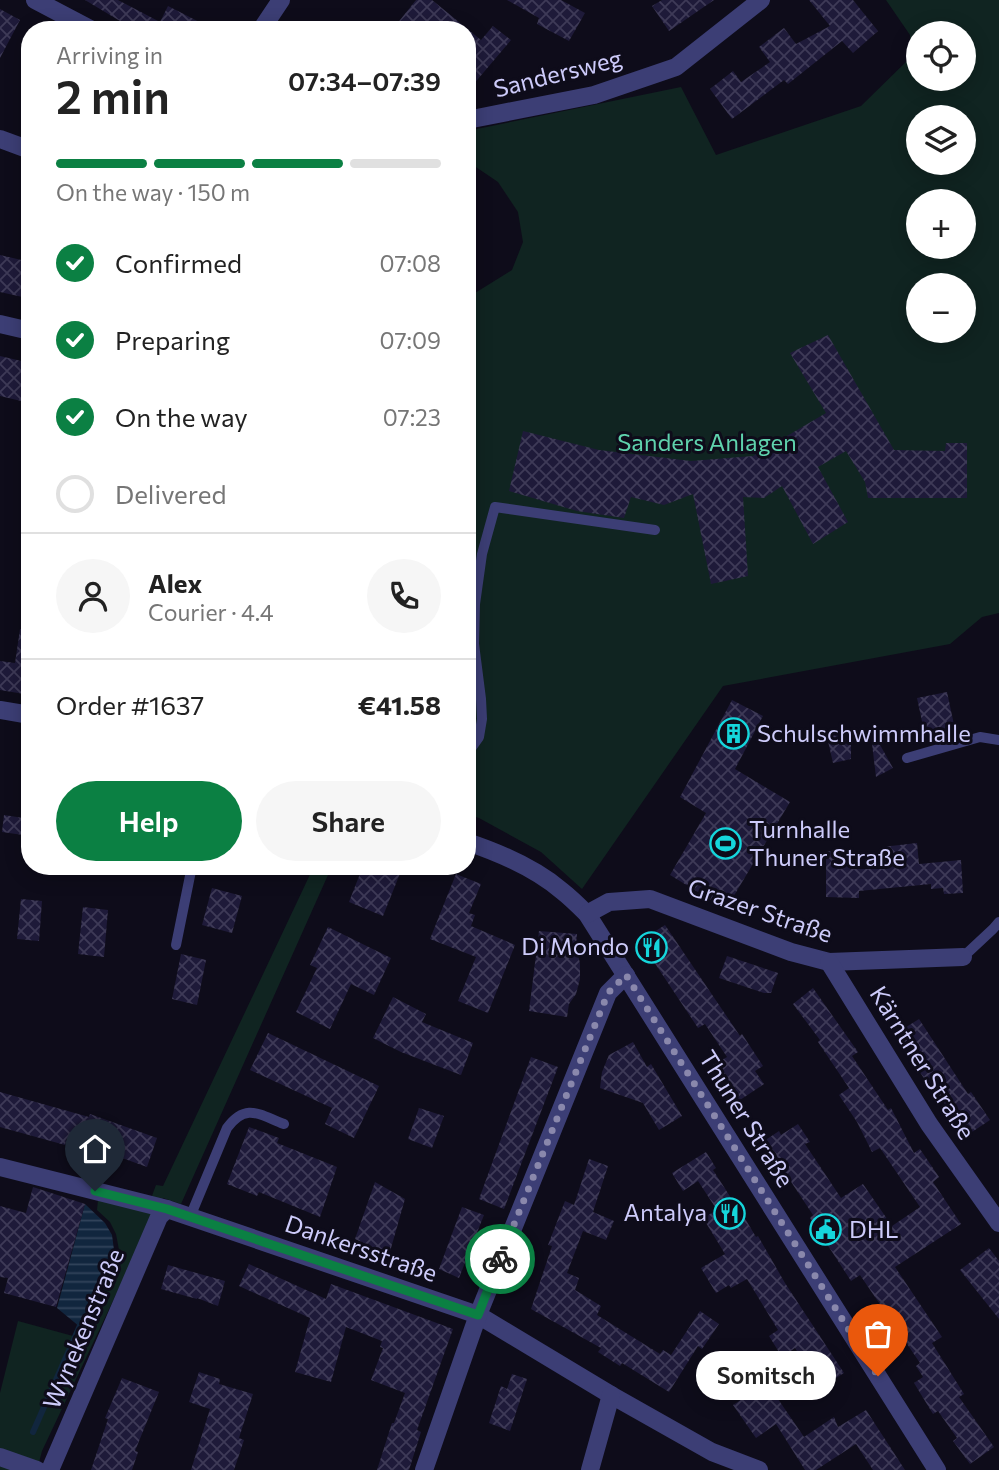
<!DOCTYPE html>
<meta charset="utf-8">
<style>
body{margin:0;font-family:Commissioner,sans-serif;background:#f6f6f6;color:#222;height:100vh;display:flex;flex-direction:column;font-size:26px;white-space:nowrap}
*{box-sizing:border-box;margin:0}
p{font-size:23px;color:#767676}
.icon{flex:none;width:38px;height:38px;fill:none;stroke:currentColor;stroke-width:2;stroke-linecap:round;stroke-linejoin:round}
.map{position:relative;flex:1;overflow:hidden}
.sheet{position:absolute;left:21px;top:21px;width:455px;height:854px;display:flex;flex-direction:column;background:#fff;border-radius:28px;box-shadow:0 4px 18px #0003}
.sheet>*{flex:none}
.buttons{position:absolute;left:906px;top:21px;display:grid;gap:14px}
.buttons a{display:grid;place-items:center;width:70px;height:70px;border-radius:50%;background:#fff;box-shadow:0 4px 18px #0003;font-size:35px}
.pin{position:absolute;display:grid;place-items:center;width:60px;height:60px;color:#fff;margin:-72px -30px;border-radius:50% 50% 50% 0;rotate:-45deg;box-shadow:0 0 7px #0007}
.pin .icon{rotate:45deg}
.courier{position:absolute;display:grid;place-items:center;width:70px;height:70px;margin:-35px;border:5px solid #0b8043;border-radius:50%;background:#fff;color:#222;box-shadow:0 2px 9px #0007}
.bubble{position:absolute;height:49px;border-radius:24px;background:#fff;box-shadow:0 4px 18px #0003;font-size:23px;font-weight:600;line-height:49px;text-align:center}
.summary em{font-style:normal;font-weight:600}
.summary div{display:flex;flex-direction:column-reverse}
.summary{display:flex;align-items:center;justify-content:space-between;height:119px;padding:0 35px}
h1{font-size:46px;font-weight:600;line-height:52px}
.bar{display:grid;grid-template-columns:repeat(4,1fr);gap:10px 7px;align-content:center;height:84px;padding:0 35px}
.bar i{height:9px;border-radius:5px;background:#e0e0e0}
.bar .current{background:#0b8043}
.bar p{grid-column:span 4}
.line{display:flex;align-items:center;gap:18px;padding:0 35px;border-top:2px solid #e0e0e0}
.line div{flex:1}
.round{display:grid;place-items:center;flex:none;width:74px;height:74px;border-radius:37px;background:#f6f6f6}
ol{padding:0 35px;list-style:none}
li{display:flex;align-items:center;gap:21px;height:77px}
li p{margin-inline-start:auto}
li .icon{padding:7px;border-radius:50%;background:#0b8043;color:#fff;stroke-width:4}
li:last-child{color:#767676}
li i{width:38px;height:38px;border:4px solid #e0e0e0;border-radius:50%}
.action{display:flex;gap:14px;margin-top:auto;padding:14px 35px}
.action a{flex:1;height:80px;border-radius:42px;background:#0b8043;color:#fff;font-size:28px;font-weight:600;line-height:80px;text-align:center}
.action a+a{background:#f6f6f6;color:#222}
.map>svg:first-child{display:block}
</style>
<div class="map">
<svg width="999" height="1470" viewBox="0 0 999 1470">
<defs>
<pattern id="water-rules" width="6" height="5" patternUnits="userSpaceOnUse" patternTransform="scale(1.75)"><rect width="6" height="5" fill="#11263e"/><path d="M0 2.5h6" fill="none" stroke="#32445b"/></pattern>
<pattern id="building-cross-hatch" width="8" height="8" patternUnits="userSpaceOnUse" patternTransform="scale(1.75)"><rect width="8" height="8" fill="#1e1a39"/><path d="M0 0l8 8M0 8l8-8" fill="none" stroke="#3e3a57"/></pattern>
</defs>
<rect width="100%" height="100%" fill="#0e0c1a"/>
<g fill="#102421" fill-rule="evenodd">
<path d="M 886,0 L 999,0 L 999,613 L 982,617 L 950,644 L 723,686 L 582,889 L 541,852 L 479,818 L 467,814 L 467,298 L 512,270 L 523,242 L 518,212 L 498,182 L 467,161 L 467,131 L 681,87 L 716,155 L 861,106 L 910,58 L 910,35 ZM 919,33 L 964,33 L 964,79 L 919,79 ZM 919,117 L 964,117 L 964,163 L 919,163 ZM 919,201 L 964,201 L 964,247 L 919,247 ZM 919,285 L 964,285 L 964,331 L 919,331 Z"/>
<polygon points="314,866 332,866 181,1204 163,1198 145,1233 42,1451 37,1470 0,1470 0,1393 18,1321 84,1339 119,1250 116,1234 110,1222 97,1210 98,1200 146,1212 156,1185 163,1186"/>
</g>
<polygon fill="url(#water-rules)" points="85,1204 105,1223 112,1235 114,1250 85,1329 80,1327 57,1308"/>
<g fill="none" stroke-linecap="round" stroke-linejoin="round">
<polyline stroke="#11263e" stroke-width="6" points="33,1432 82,1321"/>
</g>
<g fill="url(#building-cross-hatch)">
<polygon points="85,0 118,0 160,22 168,6 215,30 135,30"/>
<polygon points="416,0 432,0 481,40 493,26 511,40 467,92 467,30 392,30"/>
<polygon points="507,0 561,0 585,13 569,41 537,24 539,18"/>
<polygon points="662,0 714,0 669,31 652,6"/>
<polygon points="809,0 853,0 878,31 853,53 842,41 788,84 784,80 732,119 710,89 733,71 741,82 770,62 759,47 784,28 796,44 830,26"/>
<polygon points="0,9 20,20 0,58"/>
<polygon points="0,255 30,262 30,285 27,298 0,292"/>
<polygon points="828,335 894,450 945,451 946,443 967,443 967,498 868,498 865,482 846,451 818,467 848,522 813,544 782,486 764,498 743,497 748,576 711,584 693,494 664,505 631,497 624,518 577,511 509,491 523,431 599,450 691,461 753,456 826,413 790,353"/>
<polygon points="0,356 30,363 21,401 0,396"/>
<polygon points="20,629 30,629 30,695 0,690 0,661 15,663"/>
<polygon points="947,692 956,734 926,740 917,698"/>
<polygon points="732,700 763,716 735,769 790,802 726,909 670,875 706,813 680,797"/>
<polygon points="870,727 893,768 876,777"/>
<polygon points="851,732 851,759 833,763 827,737"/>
<polygon points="4,815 30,819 30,836 2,832"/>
<polygon points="917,843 919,864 961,860 963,893 944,894 943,888 931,889 931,884 859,891 859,898 826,897 826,851 850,852 850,869 885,869 882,847"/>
<polygon points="363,866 403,866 383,916 349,902"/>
<polygon points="456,874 481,884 469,913 475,915 471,926 515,945 488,1013 458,1001 476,957 430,939"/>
<polygon points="212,888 242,896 232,933 202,925"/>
<polygon points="21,899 42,901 39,941 17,939"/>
<polygon points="83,907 108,910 104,957 78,954"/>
<polygon points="665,925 740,1036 742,1034 763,1066 755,1071 764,1084 737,1102 713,1065 727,1057 705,1024 698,1028 640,941"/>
<polygon points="328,927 391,958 374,995 351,984 330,1029 296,1012 317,968 310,965"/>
<polygon points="539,931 577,934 576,948 580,963 580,979 576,994 569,1004 567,1017 529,1011"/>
<polygon points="181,954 206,960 197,1005 172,999"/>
<polygon points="727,956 778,973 771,993 764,993 719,978"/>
<polygon points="813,988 858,1052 852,1056 888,1110 891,1108 914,1153 920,1149 939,1177 933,1182 961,1224 895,1267 942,1337 932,1343 964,1394 959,1397 994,1447 970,1464 953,1441 957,1438 938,1411 933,1414 914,1383 923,1377 916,1366 920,1363 860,1275 851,1281 810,1218 813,1215 764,1141 779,1131 781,1135 798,1124 810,1142 805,1144 841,1198 863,1184 892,1226 920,1207 880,1148 872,1152 857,1122 839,1095 849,1088 818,1042 820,1040 793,1004"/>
<polygon points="393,997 426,1014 422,1022 473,1043 461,1075 401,1052 373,1038"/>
<polygon points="919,1019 968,1094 971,1092 990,1120 966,1136 931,1084 929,1086 895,1034"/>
<polygon points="268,1033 379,1086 354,1138 325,1124 332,1108 250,1070"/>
<polygon points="633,1042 647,1067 651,1064 682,1116 659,1130 643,1103 600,1088 602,1072 609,1055"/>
<polygon points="531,1057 558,1067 504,1209 479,1199"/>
<polygon points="0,1092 89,1117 90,1114 157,1138 147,1167 67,1138 65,1145 0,1127"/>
<polygon points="419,1108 444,1116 432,1148 408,1139"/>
<polygon points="249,1127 279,1138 277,1143 337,1167 320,1217 259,1192 257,1196 227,1184"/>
<polygon points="706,1152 716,1168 713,1170 733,1201 734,1200 756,1237 758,1236 785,1283 844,1373 820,1388 795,1348 782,1357 769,1336 778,1330 747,1279 731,1288 729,1285 716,1293 701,1268 725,1254 703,1218 717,1210 698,1181 683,1191 672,1173"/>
<polygon points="589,1159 608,1166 593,1212 614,1221 606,1240 583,1231 567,1273 579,1278 575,1290 601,1306 597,1315 660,1354 663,1350 671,1355 700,1311 719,1324 702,1349 698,1346 669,1392 622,1363 620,1366 598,1352 601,1348 531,1309 552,1246 548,1245 565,1201 574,1205"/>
<polygon points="375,1182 405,1199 389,1255 355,1239"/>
<polygon points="33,1187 85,1204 56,1307 4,1293 8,1278 0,1277 0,1206 26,1213"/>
<polygon points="462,1207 484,1215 459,1278 439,1269"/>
<polygon points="989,1248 999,1261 999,1319 960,1270"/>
<polygon points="249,1264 326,1299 331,1284 453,1329 417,1430 421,1432 409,1470 377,1470 392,1423 394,1423 405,1393 371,1380 383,1348 380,1347 382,1341 346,1327 331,1382 295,1372 310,1318 239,1286"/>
<polygon points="168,1265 225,1281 218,1306 197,1298 197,1299 161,1289"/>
<polygon points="199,1372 220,1379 219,1384 253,1394 239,1438 244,1440 234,1470 191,1470 210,1409 189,1402"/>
<polygon points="512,1374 527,1379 510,1431 489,1423 501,1386 507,1389"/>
<polygon points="763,1377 804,1437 834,1417 838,1427 866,1410 905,1470 873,1470 856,1444 816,1470 805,1470 776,1424 756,1438 733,1405 754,1391 751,1385"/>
<polygon points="122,1378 159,1392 135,1451 138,1452 132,1470 91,1470 108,1419 105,1418"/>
</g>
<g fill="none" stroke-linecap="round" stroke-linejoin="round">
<g stroke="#3c3e75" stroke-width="10">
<polyline points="467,754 479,737 482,719 481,699 474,644 475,604 482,554 495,507 655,530"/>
<polyline points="907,758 980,737 999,740"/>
<polyline points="176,945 192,866"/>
<polyline points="963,957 993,929 999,922"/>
<path d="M 190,1217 L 227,1128 C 246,1102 260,1115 284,1124"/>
</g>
<g stroke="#3c3e75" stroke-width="18">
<polyline points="35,0 92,30"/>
<polyline points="261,30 281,0"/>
<polyline points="467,120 594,95 676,67 761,0"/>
<polyline points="0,139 30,150"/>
<polyline points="0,324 30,331"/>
<polyline points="0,710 30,715"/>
<path d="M 467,842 C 500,853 535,868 562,891 C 571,898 579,906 587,914 L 937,1470"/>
<polyline points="587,914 609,902 650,899 791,952 829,962 963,957"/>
<polyline points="829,962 929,1124 999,1223"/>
<polyline points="0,1167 167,1209 478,1315 611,1395 712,1452 759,1470"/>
<polyline points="0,1457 37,1470"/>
<polyline points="50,1470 159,1217 167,1209"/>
<polyline points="424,1470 478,1315 608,993 626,975"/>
<polyline points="590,1470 611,1395"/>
</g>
</g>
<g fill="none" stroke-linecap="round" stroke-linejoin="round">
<polyline stroke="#8a88ac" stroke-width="7" stroke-dasharray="0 12.6" points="500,1259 608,993 626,975 878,1376"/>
<polyline stroke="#0b8043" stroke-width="9" points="95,1191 167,1209 478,1315 500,1259"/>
</g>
<defs>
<symbol id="building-ring" viewBox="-11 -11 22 22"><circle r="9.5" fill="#0e0c1a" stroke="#15d6dc" stroke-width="1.5"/><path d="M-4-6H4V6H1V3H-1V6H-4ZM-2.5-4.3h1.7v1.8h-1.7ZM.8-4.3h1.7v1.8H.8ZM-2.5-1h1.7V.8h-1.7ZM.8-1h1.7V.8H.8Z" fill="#15d6dc"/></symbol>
<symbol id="stadium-ring" viewBox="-11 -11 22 22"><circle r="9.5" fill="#0e0c1a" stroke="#15d6dc" stroke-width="1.5"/><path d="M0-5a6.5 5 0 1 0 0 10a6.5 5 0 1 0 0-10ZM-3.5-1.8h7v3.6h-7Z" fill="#15d6dc"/></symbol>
<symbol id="restaurant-ring" viewBox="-11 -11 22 22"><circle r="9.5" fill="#0e0c1a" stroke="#15d6dc" stroke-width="1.5"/><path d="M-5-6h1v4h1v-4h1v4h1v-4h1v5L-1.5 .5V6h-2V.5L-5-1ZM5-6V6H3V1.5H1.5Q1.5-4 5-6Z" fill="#15d6dc"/></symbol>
<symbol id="civic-ring" viewBox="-11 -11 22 22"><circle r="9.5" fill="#0e0c1a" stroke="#15d6dc" stroke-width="1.5"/><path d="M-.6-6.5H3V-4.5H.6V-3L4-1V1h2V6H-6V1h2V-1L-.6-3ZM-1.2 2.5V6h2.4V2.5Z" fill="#15d6dc"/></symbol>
</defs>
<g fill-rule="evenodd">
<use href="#building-ring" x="716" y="716" width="35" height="35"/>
<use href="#stadium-ring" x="708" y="826" width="35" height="35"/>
<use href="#restaurant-ring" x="634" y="930" width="35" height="35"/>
<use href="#restaurant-ring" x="712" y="1196" width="35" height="35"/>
<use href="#civic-ring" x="808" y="1212" width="35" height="35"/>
</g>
<g text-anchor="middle" stroke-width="6" stroke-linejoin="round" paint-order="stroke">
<g font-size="24" fill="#cdcbfa" stroke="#0e0c1a">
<text transform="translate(558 74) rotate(-14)" y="8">Sandersweg</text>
<text transform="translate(760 911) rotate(19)" y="8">Grazer Straße</text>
<text transform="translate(922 1063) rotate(58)" y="8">Kärntner Straße</text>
<text transform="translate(746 1119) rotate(58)" y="8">Thuner Straße</text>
<text transform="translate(361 1249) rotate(19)" y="8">Dankersstraße</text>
<text transform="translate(84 1329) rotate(-67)" y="8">Wynekenstraße</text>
</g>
<g font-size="24" fill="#5fd2ad" stroke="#0e0c1a">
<text x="707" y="451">Sanders Anlagen</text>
</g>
<g font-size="24" fill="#cdcbfa" stroke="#0e0c1a" text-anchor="start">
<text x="757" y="742">Schulschwimmhalle</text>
<text x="749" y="838">Turnhalle<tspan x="749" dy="28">Thuner Straße</tspan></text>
<text x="629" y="955" text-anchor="end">Di Mondo</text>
<text x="707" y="1221" text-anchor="end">Antalya</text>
<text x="849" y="1238">DHL</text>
</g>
</g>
</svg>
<div class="buttons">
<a><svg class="icon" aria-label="locate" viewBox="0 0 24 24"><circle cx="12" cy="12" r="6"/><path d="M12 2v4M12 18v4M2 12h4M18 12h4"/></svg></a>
<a><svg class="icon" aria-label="layers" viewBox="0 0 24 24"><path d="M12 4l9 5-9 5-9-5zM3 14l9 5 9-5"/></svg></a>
<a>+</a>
<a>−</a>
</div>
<div class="pin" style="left:878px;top:1376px;background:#ea580c"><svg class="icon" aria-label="bag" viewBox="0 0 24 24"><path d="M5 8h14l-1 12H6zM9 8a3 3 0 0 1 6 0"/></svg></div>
<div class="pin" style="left:95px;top:1191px;background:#1f2937"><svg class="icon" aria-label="home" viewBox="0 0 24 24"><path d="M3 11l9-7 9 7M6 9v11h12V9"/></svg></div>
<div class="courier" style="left:500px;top:1259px"><svg class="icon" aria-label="bike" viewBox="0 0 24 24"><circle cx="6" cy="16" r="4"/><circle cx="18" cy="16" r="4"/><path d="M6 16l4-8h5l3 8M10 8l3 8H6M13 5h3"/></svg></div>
<div class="bubble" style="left:696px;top:1351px;width:140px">Somitsch</div>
<section class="sheet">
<div class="summary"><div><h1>2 min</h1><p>Arriving in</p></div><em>07:34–07:39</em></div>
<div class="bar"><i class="current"></i><i class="current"></i><i class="current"></i><i></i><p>On the way · 150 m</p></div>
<ol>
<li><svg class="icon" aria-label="check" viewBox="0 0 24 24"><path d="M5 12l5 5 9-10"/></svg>Confirmed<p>07:08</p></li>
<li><svg class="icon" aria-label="check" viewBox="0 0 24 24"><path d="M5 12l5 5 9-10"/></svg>Preparing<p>07:09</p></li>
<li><svg class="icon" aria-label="check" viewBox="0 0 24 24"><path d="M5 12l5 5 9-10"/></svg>On the way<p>07:23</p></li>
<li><i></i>Delivered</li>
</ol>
<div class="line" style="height:126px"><a class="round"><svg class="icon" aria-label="person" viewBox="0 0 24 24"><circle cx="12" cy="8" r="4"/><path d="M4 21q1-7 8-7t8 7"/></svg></a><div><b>Alex</b><p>Courier · 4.4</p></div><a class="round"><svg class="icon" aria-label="phone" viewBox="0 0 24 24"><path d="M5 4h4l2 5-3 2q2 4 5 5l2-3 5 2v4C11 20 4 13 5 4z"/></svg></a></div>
<div class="line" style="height:91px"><div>Order #1637</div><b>€41.58</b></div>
<div class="action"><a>Help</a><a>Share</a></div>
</section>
</div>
